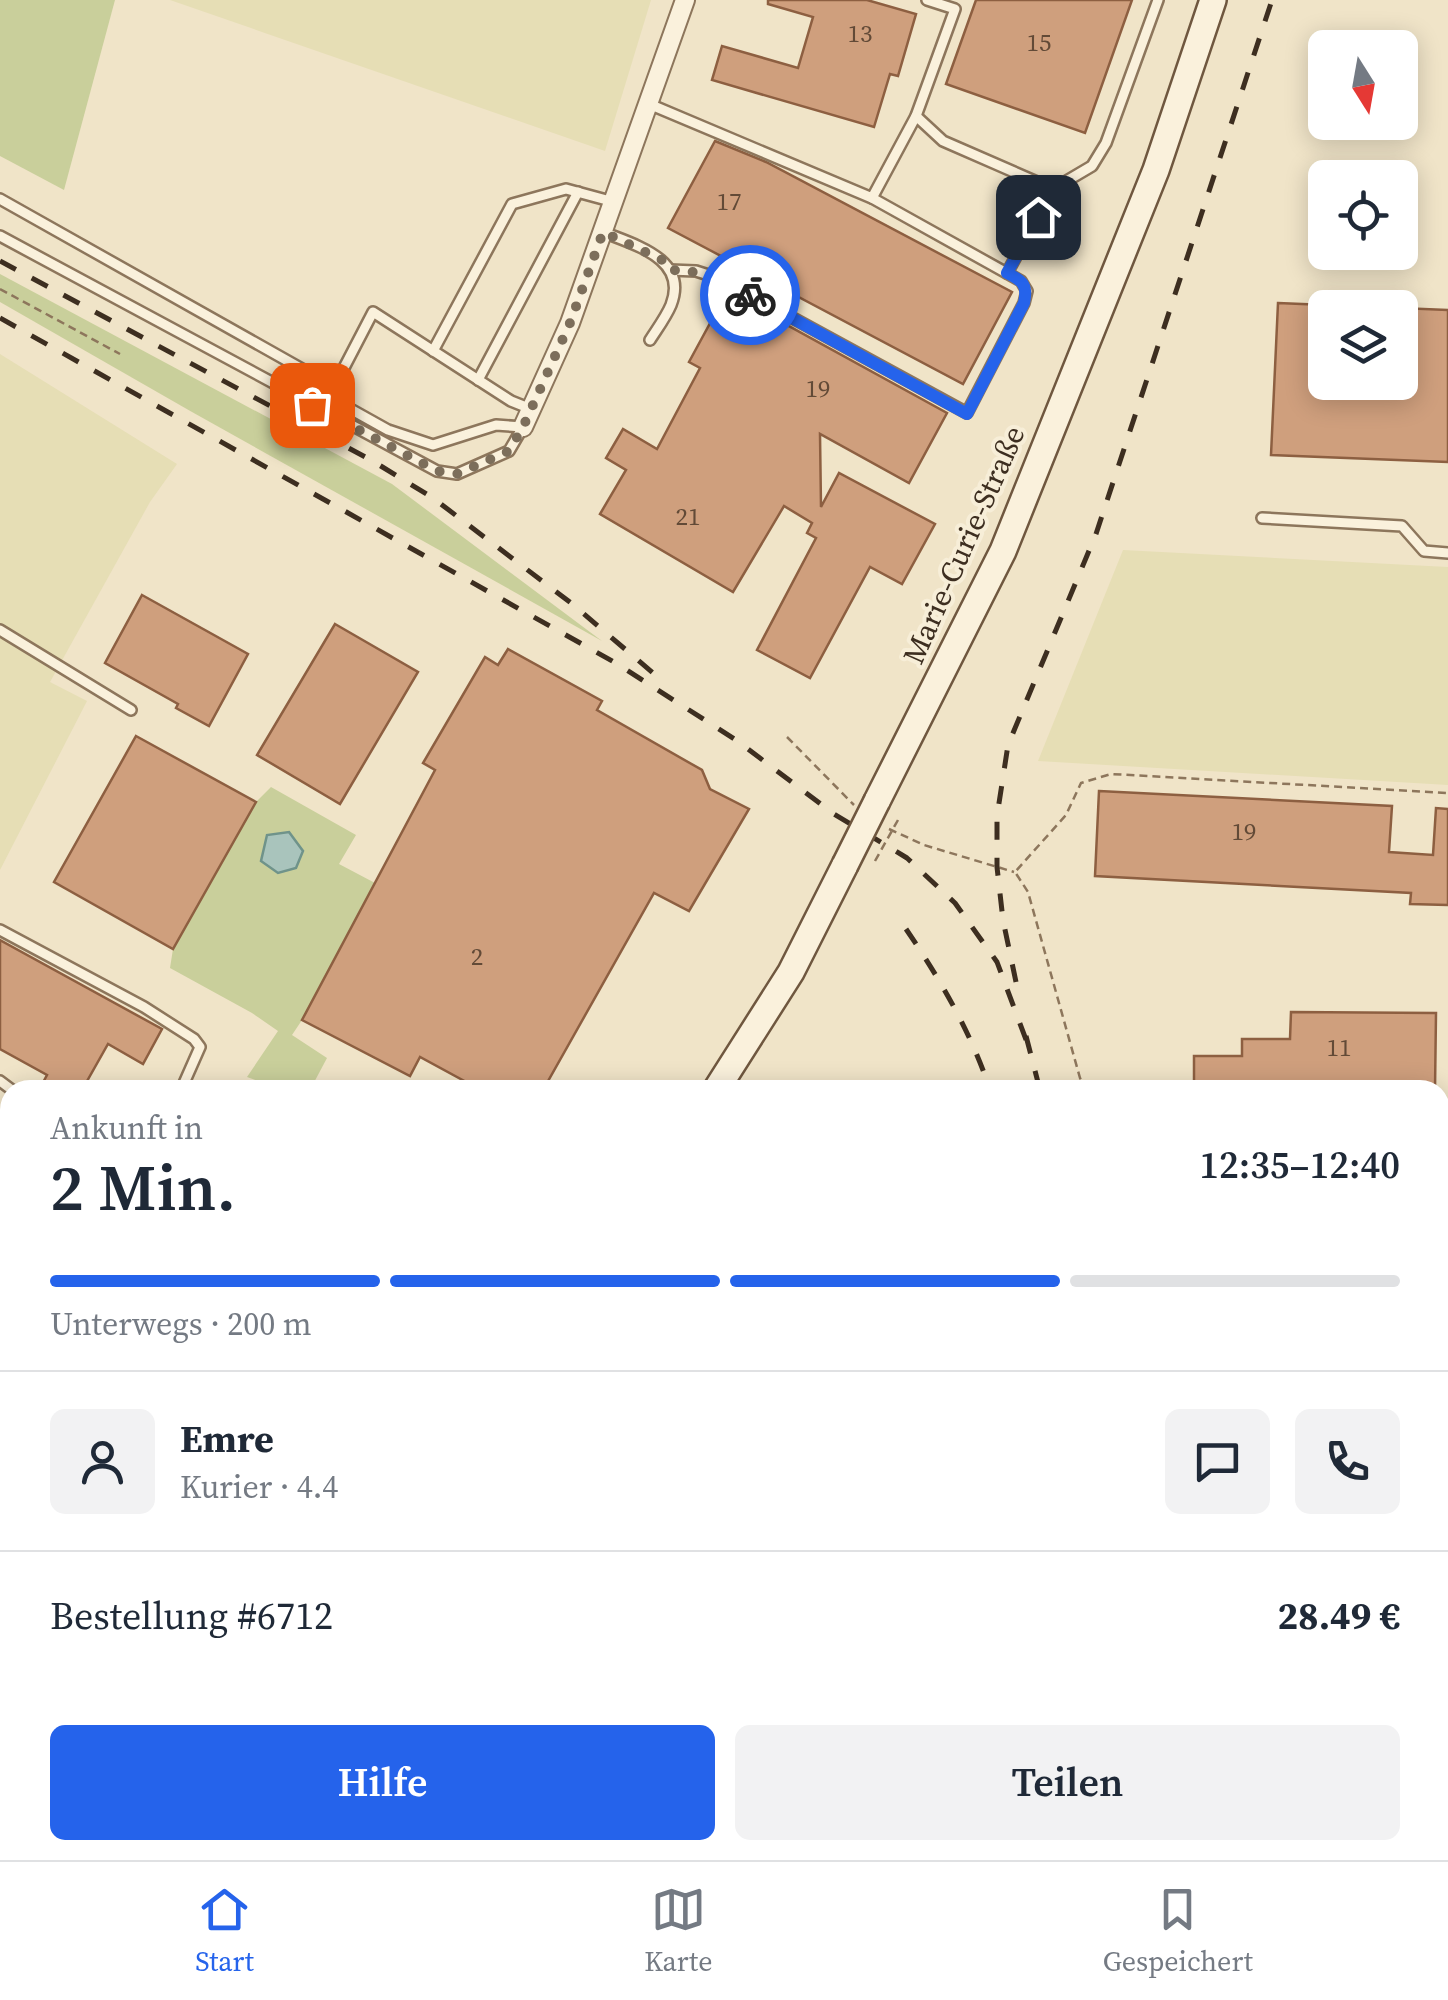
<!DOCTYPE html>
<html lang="de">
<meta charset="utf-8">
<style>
body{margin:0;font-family:"Source Serif 4",serif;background:#f2f2f3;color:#1f2937;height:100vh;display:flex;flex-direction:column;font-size:38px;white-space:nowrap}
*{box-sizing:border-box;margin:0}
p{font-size:32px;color:#747a83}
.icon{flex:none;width:55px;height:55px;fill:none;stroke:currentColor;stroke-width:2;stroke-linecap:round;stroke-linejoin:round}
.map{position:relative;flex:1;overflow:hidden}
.sheet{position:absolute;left:0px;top:1080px;width:1450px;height:780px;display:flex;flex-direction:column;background:#fff;border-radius:30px 30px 0 0;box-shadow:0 5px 25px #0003}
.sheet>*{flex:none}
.needle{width:65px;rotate:169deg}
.buttons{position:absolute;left:1308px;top:30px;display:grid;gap:20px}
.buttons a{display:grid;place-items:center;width:110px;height:110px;border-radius:15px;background:#fff;box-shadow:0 5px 25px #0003;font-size:50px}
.pin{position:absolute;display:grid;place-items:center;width:85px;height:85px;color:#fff;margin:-42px;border-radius:20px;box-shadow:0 5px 15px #0006}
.courier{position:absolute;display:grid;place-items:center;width:100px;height:100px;margin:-50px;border:8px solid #2563eb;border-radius:50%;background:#fff;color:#222;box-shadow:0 2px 12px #0007}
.headline em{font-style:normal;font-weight:600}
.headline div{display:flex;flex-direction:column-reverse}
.headline{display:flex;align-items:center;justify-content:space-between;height:170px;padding:0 50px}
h1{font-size:65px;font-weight:600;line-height:75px}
.bar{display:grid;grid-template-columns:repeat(4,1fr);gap:15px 10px;align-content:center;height:120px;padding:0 50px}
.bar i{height:12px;border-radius:8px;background:#e0e1e3}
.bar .active{background:#2563eb}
.bar p{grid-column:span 4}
.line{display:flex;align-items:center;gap:25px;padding:0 50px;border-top:2px solid #e0e1e3}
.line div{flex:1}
.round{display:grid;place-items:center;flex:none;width:105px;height:105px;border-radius:15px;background:#f2f2f3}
.button{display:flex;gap:20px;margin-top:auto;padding:20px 50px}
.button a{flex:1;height:115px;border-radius:15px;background:#2563eb;color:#fff;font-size:40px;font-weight:600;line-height:115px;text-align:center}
.button a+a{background:#f2f2f3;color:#1f2937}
.tabs{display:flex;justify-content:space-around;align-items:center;height:140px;border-top:2px solid #e0e1e3;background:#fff;font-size:28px;color:#747a83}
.tabs a{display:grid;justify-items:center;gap:5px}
.tabs .active{color:#2563eb}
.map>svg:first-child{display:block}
</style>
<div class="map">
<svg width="1448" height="1860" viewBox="0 0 1448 1860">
<rect width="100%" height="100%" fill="#f0e4c8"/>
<g fill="#e6deb5">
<polygon points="170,0 651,0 605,151"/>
<polygon points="0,354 177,464 150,502 50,682 87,701 0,870"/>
<polygon points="1123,550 1448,567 1448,785 1038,761"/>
<polygon points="632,1850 916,1850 914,1860 631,1860"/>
</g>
<g fill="#c9cf9b">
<polygon points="0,0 115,0 64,190 0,156"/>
<polygon points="0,274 392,484 602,641 192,412 0,302"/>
<polygon points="271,787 356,835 339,864 375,883 302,1020 292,1035 327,1058 310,1090 283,1090 247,1077 278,1031 252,1013 170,968 173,949 256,802"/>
<polygon points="0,1804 10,1810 10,1850 58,1850 68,1860 0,1860"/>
<polygon points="197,1850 251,1850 243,1860 190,1860"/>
<polygon points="1053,1850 1146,1850 1159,1860 1052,1860"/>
</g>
<polygon fill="#bfc49a" points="251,1850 632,1850 631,1860 243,1860"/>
<polygon fill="#a9c4bc" stroke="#6f938a" stroke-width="2.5" points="289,832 303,851 296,868 278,873 261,861 267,835"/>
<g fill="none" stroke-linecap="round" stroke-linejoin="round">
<polyline stroke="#6f938a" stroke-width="5" points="1036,1860 1037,1850"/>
</g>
<g fill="#cf9f7d" stroke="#8d5f41" stroke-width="2.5">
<polygon points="768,0 867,0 916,14 898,76 890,74 874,127 712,80 722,46 798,68 813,17 768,4"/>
<polygon points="976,0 1132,0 1085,133 946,84"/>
<polygon points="715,141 766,162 1012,292 963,384 668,228"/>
<polygon points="727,292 947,413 909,483 820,434 821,507 839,473 935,524 902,584 870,567 810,678 757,650 816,538 807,533 812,523 784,506 733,592 600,514 626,470 606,458 623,429 657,449 700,368 689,362"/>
<polygon points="1278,303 1325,305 1325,382 1400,382 1400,308 1448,310 1448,462 1271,455"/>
<polygon points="142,595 248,654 209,726 176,708 178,704 105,663"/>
<polygon points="335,624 418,672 340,804 257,755"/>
<polygon points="508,649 602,701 597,710 702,770 710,789 749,809 689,911 654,893 543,1090 481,1090 420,1057 410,1076 302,1020 435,770 423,763 485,657 498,665"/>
<polygon points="136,736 256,802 173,949 54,882"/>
<polygon points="1099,791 1392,806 1389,852 1433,855 1436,808 1448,809 1448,905 1410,904 1411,893 1095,876"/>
<polygon points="0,940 162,1029 143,1064 108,1044 82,1090 39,1090 47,1075 0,1049"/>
<polygon points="1291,1012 1436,1013 1435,1090 1194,1090 1194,1056 1242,1056 1242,1039 1290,1039"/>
</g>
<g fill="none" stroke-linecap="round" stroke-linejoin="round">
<defs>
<g id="lane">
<polyline points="649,104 872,198 916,116 955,9 927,0"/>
<polyline points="916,116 943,141 1053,189 1007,273"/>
<polyline points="1053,189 1092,166 1106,143 1158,0"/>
<polyline points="0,199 334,387"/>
<path d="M 603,232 C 635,245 689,259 671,305 C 666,317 657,329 650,340"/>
<polyline points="0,236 437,471 457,474 509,451 523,427 496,425 433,445 388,430 336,401 334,387 373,312 511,401 531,409"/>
<polyline points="670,270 696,271 721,279 967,413 1024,303 1027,291 1021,281 872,198"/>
<polyline points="433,351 512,204 566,189 614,202"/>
<polyline points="478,380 578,192"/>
<polyline points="1262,518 1402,526 1424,551 1448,553"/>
<polyline points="0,630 131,710"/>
<polyline points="0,930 144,1007 194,1039 200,1047 181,1090"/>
<polyline points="0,1081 12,1090"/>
<polyline points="0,1127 10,1140 0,1141"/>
<polyline points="0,1468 10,1466"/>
</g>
<g id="street">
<polyline points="523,427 570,323 685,0"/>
<polyline points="0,1207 10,1205"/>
<polyline points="1182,1850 1194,1860"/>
</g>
<g id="secondary">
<polyline points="877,801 1003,551 1156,170 1213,0"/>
<polyline points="716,1090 791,972 845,865"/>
</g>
<g id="highway">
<polyline points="0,1782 10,1787"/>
<polyline points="96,1850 118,1859 141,1859"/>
</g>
</defs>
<use href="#lane" stroke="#8d765c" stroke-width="14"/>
<use href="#street" stroke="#8d765c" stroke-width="22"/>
<use href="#secondary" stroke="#6f573f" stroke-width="30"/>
<use href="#highway" stroke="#5b4430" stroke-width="38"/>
<g stroke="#8d765c" stroke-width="2.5" stroke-dasharray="8 5" stroke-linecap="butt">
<polyline points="0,289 120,354"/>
<polyline points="787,737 854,805"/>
<polyline points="889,829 924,845 1014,872"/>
<polyline points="1088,1090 1080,1078 1028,892 1015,872 1066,815 1081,783 1111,774 1448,793"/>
<polyline points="489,1850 491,1860"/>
<polyline points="376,1860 376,1850"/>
<polyline points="547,1860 563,1850"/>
<polyline points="592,1860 595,1850"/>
<polyline points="959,1860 962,1850"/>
<polyline points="1046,1860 1046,1850"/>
</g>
<use href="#lane" stroke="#faf1dc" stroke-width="9"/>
<use href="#street" stroke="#faf1dc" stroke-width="18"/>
<use href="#secondary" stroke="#faf1dc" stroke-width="25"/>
<use href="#highway" stroke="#e0a458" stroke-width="32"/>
<g stroke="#3d2e20" stroke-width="5" stroke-dasharray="18 18" stroke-linecap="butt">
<polyline points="0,261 371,460 433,498 571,603 653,673"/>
<polyline points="0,318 614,662 736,740 834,814 907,858 955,903 997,962 1028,1045"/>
<path d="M 906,929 C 940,979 971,1032 990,1090"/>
<polyline points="1016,982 1003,920 997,867 997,816 1008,745 1096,534 1272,0"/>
<polyline points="1026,1036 1040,1090"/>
<polyline points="1016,1860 1016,1850"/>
</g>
<defs>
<polyline id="secondary-bridge" points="845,865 877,801"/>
</defs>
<use href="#secondary-bridge" stroke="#6f573f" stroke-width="30" stroke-linecap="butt"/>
<polyline stroke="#8d765c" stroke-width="2.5" stroke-dasharray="8 5" stroke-linecap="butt" points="875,861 898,820"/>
<use href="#secondary-bridge" stroke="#faf1dc" stroke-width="25"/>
</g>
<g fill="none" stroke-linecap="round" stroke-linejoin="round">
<path stroke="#7c6e5b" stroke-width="10" stroke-dasharray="0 18" d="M 312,405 L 437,471 L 457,474 L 509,451 L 523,427 L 570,323 L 603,232 L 662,260 L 670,270 C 705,271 720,279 750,295"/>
<path stroke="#2563eb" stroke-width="12" d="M 750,295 L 967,414 L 1024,303 C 1028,285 1023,281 1007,273 L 1038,217"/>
</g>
<g text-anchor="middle" stroke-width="8" stroke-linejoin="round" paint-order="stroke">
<g font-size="25" fill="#624a37">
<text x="860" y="42">13</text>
<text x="1039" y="51">15</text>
<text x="729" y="210">17</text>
<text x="818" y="397">19</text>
<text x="688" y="525">21</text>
<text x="1244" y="840">19</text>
<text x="477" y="965">2</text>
<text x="1339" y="1056">11</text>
</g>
<g font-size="30" fill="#3d2e20" stroke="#f7eed8">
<text transform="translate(964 545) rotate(-66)" y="10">Marie-Curie-Straße</text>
</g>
</g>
</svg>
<div class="buttons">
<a><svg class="needle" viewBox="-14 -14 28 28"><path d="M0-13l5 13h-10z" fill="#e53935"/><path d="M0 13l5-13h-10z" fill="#747a83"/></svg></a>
<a><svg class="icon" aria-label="locate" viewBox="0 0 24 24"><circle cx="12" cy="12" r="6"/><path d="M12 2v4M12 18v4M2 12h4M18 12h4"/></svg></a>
<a><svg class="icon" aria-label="layers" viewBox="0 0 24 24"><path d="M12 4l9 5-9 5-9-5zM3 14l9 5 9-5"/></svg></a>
</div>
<div class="pin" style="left:312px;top:405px;background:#ea580c"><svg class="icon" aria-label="bag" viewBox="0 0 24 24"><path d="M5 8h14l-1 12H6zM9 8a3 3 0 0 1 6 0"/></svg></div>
<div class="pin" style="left:1038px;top:217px;background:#1f2937"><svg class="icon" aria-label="home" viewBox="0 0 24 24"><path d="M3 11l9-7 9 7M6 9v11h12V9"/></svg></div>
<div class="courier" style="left:750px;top:295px"><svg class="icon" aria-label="bike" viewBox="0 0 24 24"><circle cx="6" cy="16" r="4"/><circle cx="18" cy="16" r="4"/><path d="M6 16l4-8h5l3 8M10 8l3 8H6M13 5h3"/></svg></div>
<section class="sheet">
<div class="headline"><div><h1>2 Min.</h1><p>Ankunft in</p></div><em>12:35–12:40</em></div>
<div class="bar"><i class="active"></i><i class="active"></i><i class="active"></i><i></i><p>Unterwegs · 200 m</p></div>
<div class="line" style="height:180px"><a class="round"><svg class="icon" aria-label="person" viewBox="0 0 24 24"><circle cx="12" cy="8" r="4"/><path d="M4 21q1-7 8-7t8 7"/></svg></a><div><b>Emre</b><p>Kurier · 4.4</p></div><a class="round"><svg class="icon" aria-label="chat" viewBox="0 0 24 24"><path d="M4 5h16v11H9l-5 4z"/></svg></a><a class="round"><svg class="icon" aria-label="phone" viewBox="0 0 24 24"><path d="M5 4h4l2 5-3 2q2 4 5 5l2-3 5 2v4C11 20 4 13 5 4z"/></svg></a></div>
<div class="line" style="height:130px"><div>Bestellung #6712</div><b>28.49 €</b></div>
<div class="button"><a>Hilfe</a><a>Teilen</a></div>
</section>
</div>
<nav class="tabs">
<a class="active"><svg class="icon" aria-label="home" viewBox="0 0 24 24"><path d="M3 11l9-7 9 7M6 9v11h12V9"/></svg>Start</a>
<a><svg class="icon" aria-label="map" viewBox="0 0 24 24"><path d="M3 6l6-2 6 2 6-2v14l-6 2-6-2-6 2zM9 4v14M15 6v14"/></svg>Karte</a>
<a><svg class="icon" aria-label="saved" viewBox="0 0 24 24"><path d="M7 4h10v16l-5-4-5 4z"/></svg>Gespeichert</a>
</nav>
